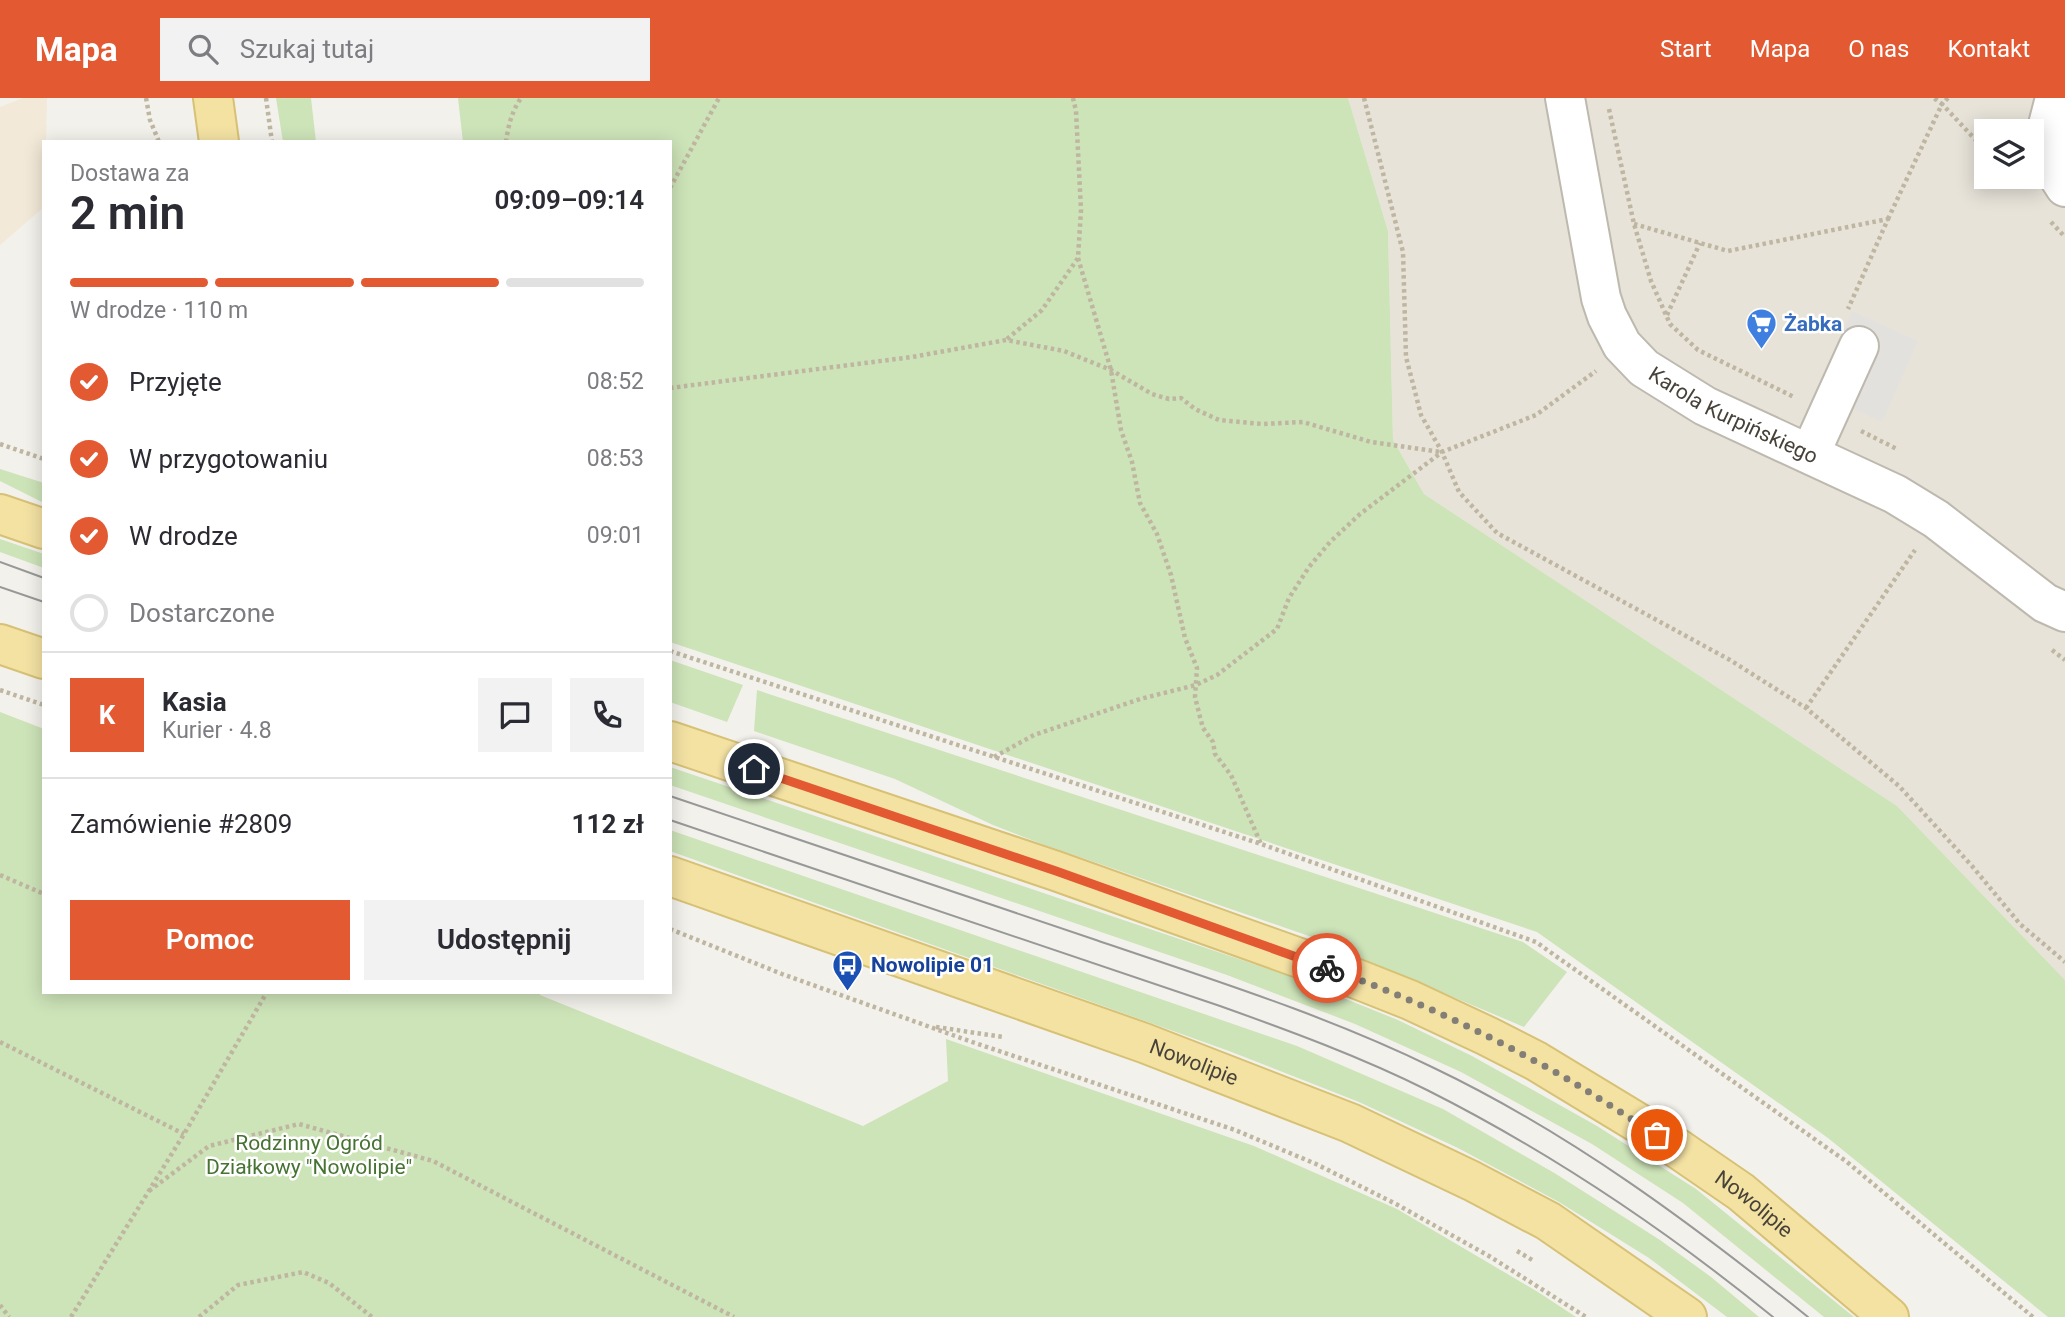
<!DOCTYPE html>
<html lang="pl">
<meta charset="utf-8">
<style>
body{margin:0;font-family:Roboto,sans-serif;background:#f2f2f3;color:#2b2b33;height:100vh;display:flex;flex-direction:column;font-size:26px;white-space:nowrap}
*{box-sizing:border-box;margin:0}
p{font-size:23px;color:#7c7c81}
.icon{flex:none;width:38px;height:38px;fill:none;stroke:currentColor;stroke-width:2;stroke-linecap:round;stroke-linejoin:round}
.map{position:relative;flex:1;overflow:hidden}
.drawer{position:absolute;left:42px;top:42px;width:630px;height:854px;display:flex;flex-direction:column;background:#fff;border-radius:0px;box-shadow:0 4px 18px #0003}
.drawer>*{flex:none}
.controls{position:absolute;left:1974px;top:21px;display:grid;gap:14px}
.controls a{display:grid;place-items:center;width:70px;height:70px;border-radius:0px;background:#fff;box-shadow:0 4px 18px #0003;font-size:35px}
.pin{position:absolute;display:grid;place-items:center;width:60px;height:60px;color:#fff;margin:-30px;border:4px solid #fff;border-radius:50%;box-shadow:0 2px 7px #0007}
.courier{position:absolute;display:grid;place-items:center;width:70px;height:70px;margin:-35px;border:5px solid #e35932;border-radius:50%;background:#fff;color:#222;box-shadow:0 2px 9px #0007}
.summary em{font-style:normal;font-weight:600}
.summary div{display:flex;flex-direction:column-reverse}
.summary{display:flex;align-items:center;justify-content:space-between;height:119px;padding:0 28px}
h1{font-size:46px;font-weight:600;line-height:52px}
.bar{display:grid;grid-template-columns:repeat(4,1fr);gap:10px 7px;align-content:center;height:84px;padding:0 28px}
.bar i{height:9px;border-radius:5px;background:#e1e1e2}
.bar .active{background:#e35932}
.bar p{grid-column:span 4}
.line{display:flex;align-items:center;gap:18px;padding:0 28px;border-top:2px solid #e1e1e2}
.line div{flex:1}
.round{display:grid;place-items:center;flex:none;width:74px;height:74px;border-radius:0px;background:#f2f2f3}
ol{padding:0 28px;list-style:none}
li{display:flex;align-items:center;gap:21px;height:77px}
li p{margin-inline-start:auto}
li .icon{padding:7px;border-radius:50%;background:#e35932;color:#fff;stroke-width:4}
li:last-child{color:#7c7c81}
li i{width:38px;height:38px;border:4px solid #e1e1e2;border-radius:50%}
.cta{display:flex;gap:14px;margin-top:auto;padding:14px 28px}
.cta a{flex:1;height:80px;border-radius:0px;background:#e35932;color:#fff;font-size:28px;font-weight:600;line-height:80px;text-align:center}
.cta a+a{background:#f2f2f3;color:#2b2b33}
header{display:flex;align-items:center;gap:42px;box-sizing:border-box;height:98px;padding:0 35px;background:#e35932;color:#fff}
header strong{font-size:33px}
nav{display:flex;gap:38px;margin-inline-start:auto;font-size:24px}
.search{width:490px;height:63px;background:#f2f2f3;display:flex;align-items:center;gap:18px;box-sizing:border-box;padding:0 24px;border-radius:0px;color:#7c7c81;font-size:26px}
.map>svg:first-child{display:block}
</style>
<header>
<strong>Mapa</strong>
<div class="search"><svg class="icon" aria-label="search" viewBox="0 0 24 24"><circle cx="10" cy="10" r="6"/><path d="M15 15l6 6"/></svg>Szukaj tutaj</div>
<nav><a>Start</a><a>Mapa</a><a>O nas</a><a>Kontakt</a></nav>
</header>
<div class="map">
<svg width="2065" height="1219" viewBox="0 0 2065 1219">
<rect width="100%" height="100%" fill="#f3f1eb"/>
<path fill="#e7e3d9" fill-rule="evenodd" d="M 1348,0 L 2065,0 L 2065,882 L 1897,708 L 1424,396 L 1393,342 L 1388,133 ZM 1986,33 L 2032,33 L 2032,79 L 1986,79 Z"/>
<polygon fill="#f3e9d8" points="23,0 47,0 46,44 44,44 44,109 0,147 0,9"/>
<g fill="#cde3b8">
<polygon points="276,0 311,0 316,44 283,44"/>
<polygon points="458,0 1348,0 1388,133 1393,342 1424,396 1897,708 2065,882 2065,1219 2048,1219 1828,1040 1537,834 670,544 670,44 463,44"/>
<polygon points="0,371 44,385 44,405 0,383"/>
<polygon points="0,441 44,456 44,470 0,454"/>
<polygon points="670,562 743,587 727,624 670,604"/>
<polygon points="757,592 1523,844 1567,874 1524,929 1309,838 1042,746 993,727 895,681 754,633"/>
<polygon points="0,614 44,631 44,894 540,894 540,897 863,1028 948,983 946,941 1254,1048 1397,1111 1538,1194 1576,1219 0,1219"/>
<polygon points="670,669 1286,877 1398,922 1472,958 1597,1028 1696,1091 1854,1219 1824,1219 1683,1105 1592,1046 1461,974 1355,926 1227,877 670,687"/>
<polygon points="670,732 1297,948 1443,1011 1556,1076 1660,1142 1711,1179 1759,1219 1727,1219 1649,1160 1559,1104 1458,1050 1359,1004 1229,953 670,753"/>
</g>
<polygon fill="#e3e1de" points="1852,213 1918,243 1882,324 1816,295"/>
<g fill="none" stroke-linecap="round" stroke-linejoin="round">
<defs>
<g id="minor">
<path id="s1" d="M 1565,0 L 1601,200 L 1607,218 L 1622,247 L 1644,270 L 1705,308 L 1895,396 L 1936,421 L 2045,505 L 2065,514"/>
<polyline points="2055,0 2048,27 2058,78 2065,89"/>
<polyline points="1810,356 1859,248"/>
</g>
<g id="major">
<polyline points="213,0 219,44"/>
<polyline points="0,416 44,431"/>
<polyline points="0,546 44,561"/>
<path id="s2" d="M 670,643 L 1056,773 L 1347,877 L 1410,902 L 1487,938 L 1536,963 L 1658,1037 L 1741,1094 L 1889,1219"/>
<path id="s3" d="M 670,778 L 1144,945 L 1350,1025 L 1472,1083 L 1548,1123 L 1687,1219"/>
</g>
</defs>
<use href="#minor" stroke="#beb9ae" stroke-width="42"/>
<use href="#major" stroke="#d7c175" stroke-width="42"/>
<g stroke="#beb6a1" stroke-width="4.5" stroke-dasharray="3.5 3.5" stroke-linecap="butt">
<polyline points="146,0 150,22 159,44"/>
<polyline points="266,0 272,44"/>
<polyline points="1364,0 1403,154 1406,259 1421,317 1442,354 1459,394 1497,435 1730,562 1806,610 1899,688 1972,768 2020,826 2065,864"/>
<polyline points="1948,0 1942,6 1986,53"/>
<polyline points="1609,11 1634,126 1651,183 1670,226 1698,252 1794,299"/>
<path d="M 506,44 C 508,28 512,13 521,0"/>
<polyline points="2010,79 2019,90"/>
<polyline points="670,90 719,0"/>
<polyline points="1888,121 1942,6 1934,0"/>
<polyline points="2051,124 2065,139"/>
<polyline points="1634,126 1728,153 1888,121 1848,211"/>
<polyline points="1078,160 1111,272 1121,332 1132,364 1140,405 1157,436 1171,477 1185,540 1197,570 1195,599 1200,619 1203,630 1213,644 1215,656 1231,677 1261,746"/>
<polyline points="1667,217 1700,145"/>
<polyline points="1007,241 1042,212 1078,160 1081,112 1076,13 1073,0"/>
<polyline points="670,290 912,259 1006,242 1064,253 1111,272 1152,296 1169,301 1181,300 1195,311 1219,322 1262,326 1303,324 1371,344 1441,354"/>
<polyline points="1861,333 1897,351"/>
<polyline points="0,346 44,361"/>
<polyline points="2052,552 2065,562"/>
<polyline points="670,553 1261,746 1536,844 1847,1064 2033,1219"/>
<polyline points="0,592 44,607"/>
<polyline points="1806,610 1915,452"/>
<polyline points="994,659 1034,637 1140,601 1196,587 1217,577 1277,531 1289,500 1309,469 1330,444 1360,416 1442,354 1536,317 1596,273"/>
<polyline points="0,777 44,796"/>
<polyline points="670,831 782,876 972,944 1235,1032 1316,1066 1396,1106 1489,1158 1586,1219"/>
<polyline points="936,929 1003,939"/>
<polyline points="0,944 184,1036"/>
<polyline points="149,1093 209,1048 299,1026 433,1063 734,1219"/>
<polyline points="1517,1153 1534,1163"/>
<polyline points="0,1207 9,1219"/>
<polyline points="71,1219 184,1036 267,894"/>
<polyline points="199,1219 238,1187 303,1174 329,1185 372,1219"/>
</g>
<use href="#minor" stroke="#fff" stroke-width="38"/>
<use href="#major" stroke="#f4e2a3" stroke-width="38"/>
<g stroke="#989898" stroke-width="2">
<polyline points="0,464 44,480"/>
<polyline points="0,489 44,504"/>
<path d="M 670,698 C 812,746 954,794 1096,842 C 1210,881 1326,917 1434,970 C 1570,1035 1691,1125 1808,1219"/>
<path d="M 670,722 L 1220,908 C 1290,933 1361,959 1427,992 C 1550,1054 1666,1132 1773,1219"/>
</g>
</g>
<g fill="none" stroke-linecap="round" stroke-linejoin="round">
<path stroke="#837f77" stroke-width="7" stroke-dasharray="0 12.6" d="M 1327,870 C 1398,895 1467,926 1533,962 C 1576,984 1616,1012 1657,1037"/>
<polyline stroke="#e35932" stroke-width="9" points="754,671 1056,773 1327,870"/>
</g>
<defs>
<symbol id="supermarket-pin" viewBox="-11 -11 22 30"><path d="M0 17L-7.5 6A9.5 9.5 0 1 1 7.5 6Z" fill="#3f7fe0" stroke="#fff"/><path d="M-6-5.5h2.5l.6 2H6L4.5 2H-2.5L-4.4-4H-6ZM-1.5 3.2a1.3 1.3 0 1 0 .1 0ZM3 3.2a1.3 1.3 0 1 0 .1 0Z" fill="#fff"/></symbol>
<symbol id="bus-pin" viewBox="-11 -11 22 30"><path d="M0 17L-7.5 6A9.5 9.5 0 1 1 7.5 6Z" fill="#1a4fb4" stroke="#fff"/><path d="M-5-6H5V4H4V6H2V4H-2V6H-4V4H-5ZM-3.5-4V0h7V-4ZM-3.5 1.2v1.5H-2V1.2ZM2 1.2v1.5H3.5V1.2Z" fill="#fff"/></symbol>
</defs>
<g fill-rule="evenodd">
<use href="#supermarket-pin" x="1744" y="208" width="35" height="47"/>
<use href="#bus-pin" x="830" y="850" width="35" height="47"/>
</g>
<g text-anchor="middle" stroke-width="5" stroke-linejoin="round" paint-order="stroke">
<g font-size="21" font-weight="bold" fill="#366cbe" stroke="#fff" text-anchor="start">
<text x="1784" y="233">Żabka</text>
</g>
<g font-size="21" fill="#474239" stroke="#fff">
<text dy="7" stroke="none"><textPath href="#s1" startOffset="388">Karola Kurpińskiego</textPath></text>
<text dy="7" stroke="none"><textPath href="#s3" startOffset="556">Nowolipie</textPath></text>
<text dy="7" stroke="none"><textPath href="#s2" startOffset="1185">Nowolipie</textPath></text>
</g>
<g font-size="21" font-weight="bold" fill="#164399" stroke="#fff" text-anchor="start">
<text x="871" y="874">Nowolipie 01</text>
</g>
<g font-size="21" fill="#467332" stroke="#fff">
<text x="309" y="1052">Rodzinny Ogród<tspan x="309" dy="24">Działkowy "Nowolipie"</tspan></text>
</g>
</g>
</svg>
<div class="controls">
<a><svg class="icon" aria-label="layers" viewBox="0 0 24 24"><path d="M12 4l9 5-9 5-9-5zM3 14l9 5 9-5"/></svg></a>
</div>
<div class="pin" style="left:1657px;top:1037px;background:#ea580c"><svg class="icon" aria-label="bag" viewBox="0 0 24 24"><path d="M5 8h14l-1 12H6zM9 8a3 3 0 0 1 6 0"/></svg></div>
<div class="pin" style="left:754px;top:671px;background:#1f2937"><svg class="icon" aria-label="home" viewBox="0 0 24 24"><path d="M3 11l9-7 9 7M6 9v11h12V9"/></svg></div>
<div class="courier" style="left:1327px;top:870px"><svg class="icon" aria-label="bike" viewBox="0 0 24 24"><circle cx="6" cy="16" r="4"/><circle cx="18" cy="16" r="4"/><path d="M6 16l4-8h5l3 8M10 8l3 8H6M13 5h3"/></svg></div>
<section class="drawer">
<div class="summary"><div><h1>2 min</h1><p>Dostawa za</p></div><em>09:09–09:14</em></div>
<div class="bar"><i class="active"></i><i class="active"></i><i class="active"></i><i></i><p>W drodze · 110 m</p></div>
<ol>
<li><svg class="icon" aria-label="check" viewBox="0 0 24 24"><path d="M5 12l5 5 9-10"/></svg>Przyjęte<p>08:52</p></li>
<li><svg class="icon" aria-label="check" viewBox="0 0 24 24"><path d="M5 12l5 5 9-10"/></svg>W przygotowaniu<p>08:53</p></li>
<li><svg class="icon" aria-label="check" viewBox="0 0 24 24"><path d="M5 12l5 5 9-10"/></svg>W drodze<p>09:01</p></li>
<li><i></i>Dostarczone</li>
</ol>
<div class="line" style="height:126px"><b class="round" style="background:#e35932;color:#fff">K</b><div><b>Kasia</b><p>Kurier · 4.8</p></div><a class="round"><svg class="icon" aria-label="chat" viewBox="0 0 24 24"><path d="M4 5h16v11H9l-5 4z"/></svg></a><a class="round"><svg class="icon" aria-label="phone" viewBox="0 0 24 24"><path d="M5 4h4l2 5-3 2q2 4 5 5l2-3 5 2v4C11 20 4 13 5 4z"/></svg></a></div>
<div class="line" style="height:91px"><div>Zamówienie #2809</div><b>112 zł</b></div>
<div class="cta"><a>Pomoc</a><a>Udostępnij</a></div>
</section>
</div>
